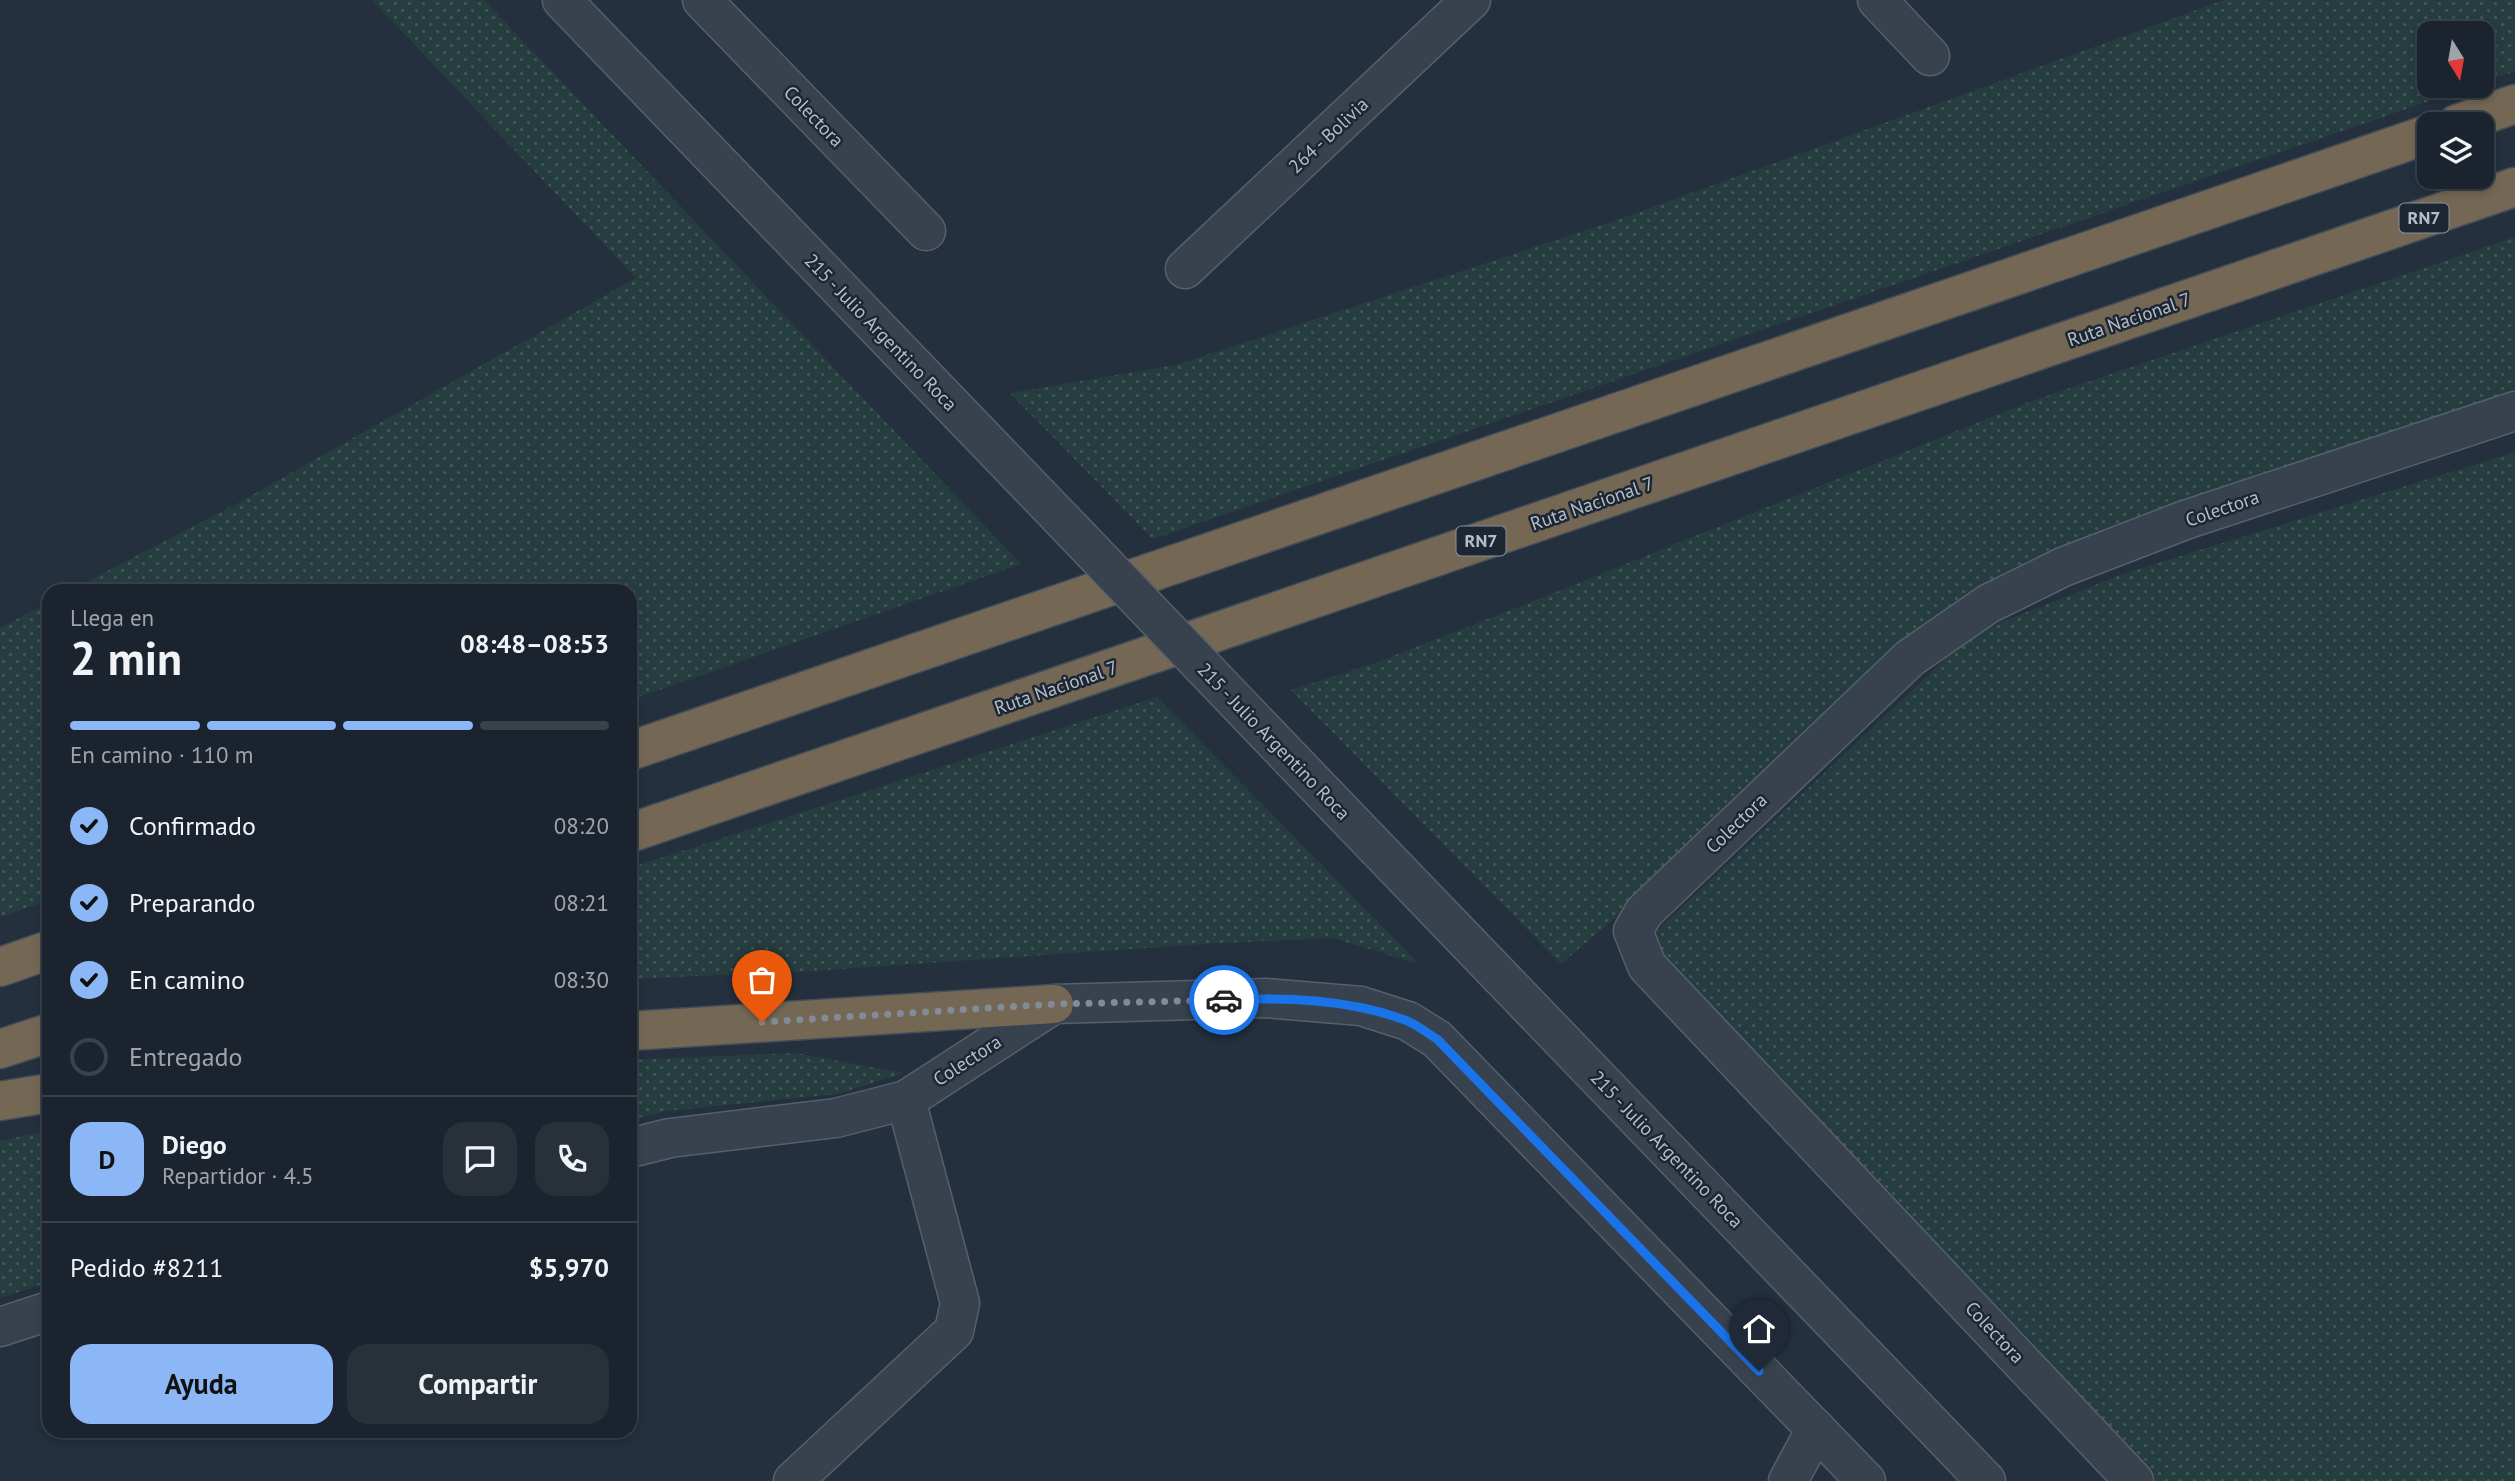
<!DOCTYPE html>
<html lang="es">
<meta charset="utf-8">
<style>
body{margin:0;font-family:"PT Sans",sans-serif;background:#28303a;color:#f1f3f6;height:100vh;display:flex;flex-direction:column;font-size:26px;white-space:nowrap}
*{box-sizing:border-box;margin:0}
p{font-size:23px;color:#a0a4aa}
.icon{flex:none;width:38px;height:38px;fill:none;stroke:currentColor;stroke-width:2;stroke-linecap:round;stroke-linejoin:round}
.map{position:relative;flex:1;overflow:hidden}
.sheet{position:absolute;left:42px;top:584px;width:595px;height:854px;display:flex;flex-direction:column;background:#1b242e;border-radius:21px;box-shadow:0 4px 10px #0003,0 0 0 2px #39414a}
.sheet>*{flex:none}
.needle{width:46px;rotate:169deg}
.fabs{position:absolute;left:2417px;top:21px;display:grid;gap:14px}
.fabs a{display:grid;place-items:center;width:77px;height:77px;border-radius:14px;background:#1b242e;box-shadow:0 4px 10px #0003,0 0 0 2px #39414a;font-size:35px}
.pin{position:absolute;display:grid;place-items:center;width:60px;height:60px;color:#fff;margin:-72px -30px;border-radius:50% 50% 50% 0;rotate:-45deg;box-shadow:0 0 7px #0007}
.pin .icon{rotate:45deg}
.courier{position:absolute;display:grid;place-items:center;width:70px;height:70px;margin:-35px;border:5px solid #1a73e8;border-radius:50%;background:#fff;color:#222;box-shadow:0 2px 9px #0007}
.headline em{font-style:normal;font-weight:700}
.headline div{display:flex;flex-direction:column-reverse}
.headline{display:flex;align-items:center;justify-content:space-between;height:119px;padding:0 28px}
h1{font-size:46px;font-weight:700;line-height:52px}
.bar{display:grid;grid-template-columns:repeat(4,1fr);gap:10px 7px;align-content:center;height:84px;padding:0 28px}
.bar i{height:9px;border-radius:5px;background:#39414a}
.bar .current{background:#8bb7f7}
.bar p{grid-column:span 4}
.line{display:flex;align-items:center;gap:18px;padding:0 28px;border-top:2px solid #39414a}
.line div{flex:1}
.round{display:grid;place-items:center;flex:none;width:74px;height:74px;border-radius:21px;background:#28303a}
ol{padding:0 28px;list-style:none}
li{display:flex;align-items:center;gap:21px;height:77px}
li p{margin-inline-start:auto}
li .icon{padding:7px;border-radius:50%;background:#8bb7f7;color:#111;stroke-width:4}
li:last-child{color:#a0a4aa}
li i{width:38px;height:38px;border:4px solid #39414a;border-radius:50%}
.button{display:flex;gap:14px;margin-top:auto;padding:14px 28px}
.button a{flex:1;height:80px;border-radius:21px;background:#8bb7f7;color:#111;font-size:28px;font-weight:700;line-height:80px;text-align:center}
.button a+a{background:#28303a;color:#f1f3f6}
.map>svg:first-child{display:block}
</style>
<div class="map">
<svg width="2515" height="1481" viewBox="0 0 2515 1481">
<defs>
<pattern id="grass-dots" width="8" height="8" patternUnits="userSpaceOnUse" patternTransform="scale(1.75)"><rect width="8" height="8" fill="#263d3f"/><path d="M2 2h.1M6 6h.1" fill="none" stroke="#435759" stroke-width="1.8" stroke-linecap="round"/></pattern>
</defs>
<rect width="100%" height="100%" fill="#24303e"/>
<g fill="url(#grass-dots)">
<polygon points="372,0 484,0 1021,564 630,700 630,592 69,591 240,502 636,278"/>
<polygon points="2224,0 2515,0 2515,71 2482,83 2482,33 2429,33 2429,86 2473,86 1153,539 1010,393 1176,365 1617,220"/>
<polygon points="2515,237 2515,398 2084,540 1975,588 1904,645 1662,878 1561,964 1291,690 1375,663 1524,605 2029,402"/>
<polygon points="2515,452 2515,1481 2156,1481 1647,940 1972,634 2123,574"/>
<polygon points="49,602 49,900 0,917 0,628"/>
<polygon points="1157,697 1419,964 1333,938 1219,943 812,971 630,979 630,868"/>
<polygon points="796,1053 903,1073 838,1094 667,1111 630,1120 630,1060"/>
<polygon points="49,1130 49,1282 0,1298 0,1141"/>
</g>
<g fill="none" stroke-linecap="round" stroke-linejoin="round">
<defs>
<g id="minor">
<polyline points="562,0 1073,531"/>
<polyline points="702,0 926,231"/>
<polyline points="1877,0 1930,56"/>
<polyline points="1185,269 1471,0"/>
<polyline points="1293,761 1986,1481"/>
<polyline points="630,1148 670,1138 836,1118 906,1100 1054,1004 1266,998 1361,1006 1408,1021 1437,1039 1866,1481"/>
<polyline points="0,1327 49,1311"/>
<polyline points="793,1481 954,1331 960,1303 906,1100"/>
<polyline points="1788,1481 1816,1429"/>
<polyline points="2134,1481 1647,966 1633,931 1644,912 1910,658 1988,604 2063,567 2185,520 2515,411"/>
</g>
<g id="highway">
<polyline points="2457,124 2515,104"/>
<polyline points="630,751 2429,134"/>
<polyline points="630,833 2515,187"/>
<polyline points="0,967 49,950"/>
<polyline points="630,1031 1054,1004"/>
<polyline points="0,1049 49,1033"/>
<polyline points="0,1101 49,1093"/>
</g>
</defs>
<use href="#minor" stroke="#56606c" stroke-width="41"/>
<use href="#highway" stroke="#434d59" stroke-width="41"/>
<use href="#minor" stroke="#38424e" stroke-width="38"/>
<use href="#highway" stroke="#746855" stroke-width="38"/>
<defs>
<polyline id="minor-bridge" points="1073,531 1293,761"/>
</defs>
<use href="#minor-bridge" stroke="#56606c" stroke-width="41" stroke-linecap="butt"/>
<use href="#minor-bridge" stroke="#38424e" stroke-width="38"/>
</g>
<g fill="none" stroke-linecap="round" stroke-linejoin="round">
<polyline stroke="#828c98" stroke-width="7" stroke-dasharray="0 12.6" points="762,1022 1054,1004 1224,1000"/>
<path stroke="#1a73e8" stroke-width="9" d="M 1224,1000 C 1284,997 1348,999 1405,1020 C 1416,1024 1427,1033 1437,1039 L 1759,1371"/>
</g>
<g text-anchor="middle" stroke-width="5" stroke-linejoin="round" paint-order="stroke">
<g fill="#1d2733" stroke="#87909c" stroke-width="2">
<rect x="2399.5" y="203.5" width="49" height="29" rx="5"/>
<rect x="1456.5" y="526.5" width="49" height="29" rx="5"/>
</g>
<g font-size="18" font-weight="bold" fill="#b4bdc9">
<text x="2424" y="224">RN7</text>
<text x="1481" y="547">RN7</text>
</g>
<g font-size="19" fill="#b4bdc9" stroke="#1d2733">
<text transform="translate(814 116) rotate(46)" y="7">Colectora</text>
<text transform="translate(1328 135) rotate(-43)" y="7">264 - Bolivia</text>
<text transform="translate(2129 319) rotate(-19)" y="7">Ruta Nacional 7</text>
<text transform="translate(881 332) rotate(46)" y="7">215 - Julio Argentino Roca</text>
<text transform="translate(1592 503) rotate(-19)" y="7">Ruta Nacional 7</text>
<text transform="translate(2222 508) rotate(-19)" y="7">Colectora</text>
<text transform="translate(1056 687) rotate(-19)" y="7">Ruta Nacional 7</text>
<text transform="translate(1274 741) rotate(46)" y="7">215 - Julio Argentino Roca</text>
<text transform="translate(1736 823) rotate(-44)" y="7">Colectora</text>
<text transform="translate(967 1060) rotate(-33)" y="7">Colectora</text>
<text transform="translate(1667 1149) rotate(46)" y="7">215 - Julio Argentino Roca</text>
<text transform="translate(1995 1332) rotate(47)" y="7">Colectora</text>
</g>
</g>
</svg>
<div class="fabs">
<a><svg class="needle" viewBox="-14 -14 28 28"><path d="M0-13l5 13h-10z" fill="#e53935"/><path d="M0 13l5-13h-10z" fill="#a0a4aa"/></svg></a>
<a><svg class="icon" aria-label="layers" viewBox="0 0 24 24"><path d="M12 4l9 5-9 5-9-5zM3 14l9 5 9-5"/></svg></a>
</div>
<div class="pin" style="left:762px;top:1022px;background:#ea580c"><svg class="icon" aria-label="bag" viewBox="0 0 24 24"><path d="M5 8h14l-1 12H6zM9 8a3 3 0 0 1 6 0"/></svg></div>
<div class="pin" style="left:1759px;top:1371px;background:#1f2937"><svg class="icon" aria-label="home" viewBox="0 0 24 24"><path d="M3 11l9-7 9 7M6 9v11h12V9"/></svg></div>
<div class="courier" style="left:1224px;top:1000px"><svg class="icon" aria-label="car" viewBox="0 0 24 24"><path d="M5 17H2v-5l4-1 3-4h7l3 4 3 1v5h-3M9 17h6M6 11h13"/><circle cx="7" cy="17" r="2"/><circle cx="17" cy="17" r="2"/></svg></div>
<section class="sheet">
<div class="headline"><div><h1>2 min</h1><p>Llega en</p></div><em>08:48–08:53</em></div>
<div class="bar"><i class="current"></i><i class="current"></i><i class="current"></i><i></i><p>En camino · 110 m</p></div>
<ol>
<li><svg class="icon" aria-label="check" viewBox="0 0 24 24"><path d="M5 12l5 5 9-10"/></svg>Confirmado<p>08:20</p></li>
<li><svg class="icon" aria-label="check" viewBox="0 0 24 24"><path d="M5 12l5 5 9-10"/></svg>Preparando<p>08:21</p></li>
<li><svg class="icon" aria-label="check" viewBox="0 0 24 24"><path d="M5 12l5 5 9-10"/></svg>En camino<p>08:30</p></li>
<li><i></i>Entregado</li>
</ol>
<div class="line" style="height:126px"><b class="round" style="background:#8bb7f7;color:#111">D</b><div><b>Diego</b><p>Repartidor · 4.5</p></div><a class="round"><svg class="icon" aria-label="chat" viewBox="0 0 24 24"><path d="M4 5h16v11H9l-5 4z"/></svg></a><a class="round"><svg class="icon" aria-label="phone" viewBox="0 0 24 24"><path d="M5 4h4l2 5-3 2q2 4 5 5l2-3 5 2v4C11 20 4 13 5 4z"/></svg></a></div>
<div class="line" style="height:91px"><div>Pedido #8211</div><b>$5,970</b></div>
<div class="button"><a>Ayuda</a><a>Compartir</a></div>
</section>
</div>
